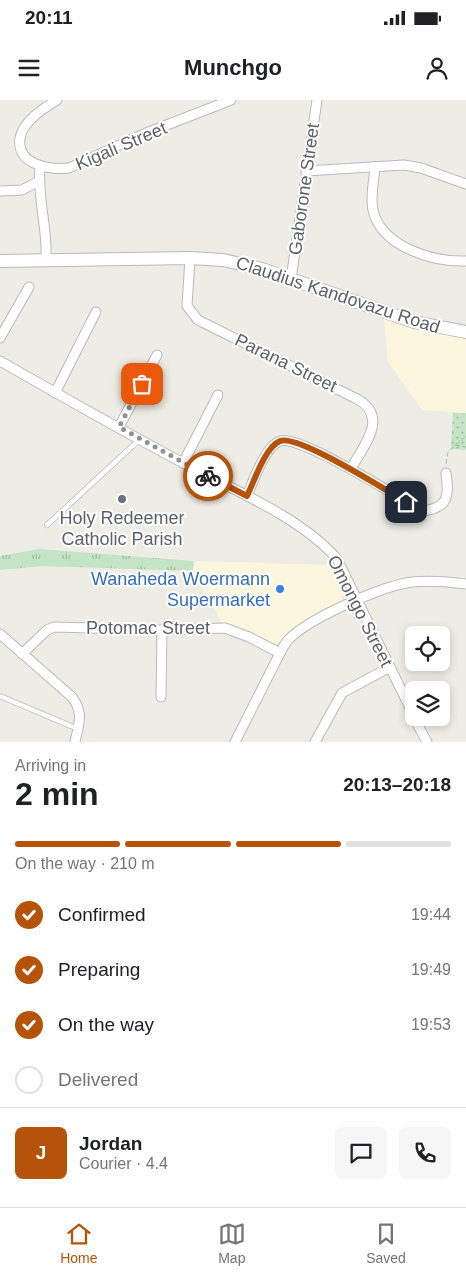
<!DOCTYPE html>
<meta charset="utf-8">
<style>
body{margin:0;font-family:Arial,sans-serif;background:#f6f6f6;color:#202124;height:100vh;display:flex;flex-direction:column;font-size:19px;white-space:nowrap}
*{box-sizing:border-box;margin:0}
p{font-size:16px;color:#757577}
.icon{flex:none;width:28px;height:28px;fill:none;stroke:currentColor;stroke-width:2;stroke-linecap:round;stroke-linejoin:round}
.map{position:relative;height:642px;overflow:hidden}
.sheet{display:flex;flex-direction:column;background:#fff;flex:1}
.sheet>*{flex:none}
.buttons{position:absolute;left:405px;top:526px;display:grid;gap:10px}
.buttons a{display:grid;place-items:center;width:45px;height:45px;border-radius:8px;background:#fff;box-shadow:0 2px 8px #0003;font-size:25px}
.pin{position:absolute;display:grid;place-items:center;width:42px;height:42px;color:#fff;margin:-21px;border-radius:10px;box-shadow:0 2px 8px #0006}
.courier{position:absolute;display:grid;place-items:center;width:50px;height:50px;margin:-25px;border:4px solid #b45309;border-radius:50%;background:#fff;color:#222;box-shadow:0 1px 6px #0007}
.summary em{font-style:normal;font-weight:800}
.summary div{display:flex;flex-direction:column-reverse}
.summary{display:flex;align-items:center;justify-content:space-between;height:85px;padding:0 15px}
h1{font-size:32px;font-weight:800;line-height:38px}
.bar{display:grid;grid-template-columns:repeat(4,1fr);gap:8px 5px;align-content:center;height:60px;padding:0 15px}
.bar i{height:6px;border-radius:4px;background:#e0e0e0}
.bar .on{background:#b45309}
.bar p{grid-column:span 4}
.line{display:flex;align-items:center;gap:12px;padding:0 15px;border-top:1px solid #e0e0e0}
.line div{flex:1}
.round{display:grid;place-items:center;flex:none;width:52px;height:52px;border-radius:8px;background:#f6f6f6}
ol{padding:0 15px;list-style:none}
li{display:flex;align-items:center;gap:15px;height:55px}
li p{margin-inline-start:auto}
li .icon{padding:5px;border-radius:50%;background:#b45309;color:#fff;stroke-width:4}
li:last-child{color:#757577}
li i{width:28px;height:28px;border:2px solid #e0e0e0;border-radius:50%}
.status{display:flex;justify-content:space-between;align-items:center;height:35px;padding:0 25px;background:#fff;direction:ltr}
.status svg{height:14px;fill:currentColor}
header{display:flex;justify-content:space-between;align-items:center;height:65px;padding:0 15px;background:#fff;font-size:22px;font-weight:800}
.tabs{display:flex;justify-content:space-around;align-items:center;height:70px;border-top:1px solid #e0e0e0;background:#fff;font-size:14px;color:#757577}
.tabs a{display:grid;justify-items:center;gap:2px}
.tabs .on{color:#b45309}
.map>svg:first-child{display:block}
</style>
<div class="status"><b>20:11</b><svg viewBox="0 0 49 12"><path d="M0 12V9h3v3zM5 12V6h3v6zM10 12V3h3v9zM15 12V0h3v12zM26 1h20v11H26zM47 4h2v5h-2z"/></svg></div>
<header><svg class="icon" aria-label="menu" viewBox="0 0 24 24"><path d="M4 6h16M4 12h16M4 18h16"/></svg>Munchgo<svg class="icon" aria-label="person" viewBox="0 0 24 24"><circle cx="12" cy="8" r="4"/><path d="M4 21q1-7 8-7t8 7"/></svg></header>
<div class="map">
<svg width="466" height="642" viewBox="0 0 466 642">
<defs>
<pattern id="grass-tufts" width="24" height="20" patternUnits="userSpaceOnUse" patternTransform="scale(1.25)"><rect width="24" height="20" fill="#c3e4c5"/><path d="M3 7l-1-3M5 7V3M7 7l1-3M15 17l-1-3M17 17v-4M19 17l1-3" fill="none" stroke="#a2bca4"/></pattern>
<pattern id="park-dots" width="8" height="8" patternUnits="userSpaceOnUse" patternTransform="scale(1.25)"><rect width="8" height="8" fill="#c3e4c5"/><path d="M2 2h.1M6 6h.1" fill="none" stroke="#a2bca4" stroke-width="1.8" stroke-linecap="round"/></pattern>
</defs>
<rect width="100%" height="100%" fill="#eeede5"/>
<g fill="#fbf6dd">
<polygon points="383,211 466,231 466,313 422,310 388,262"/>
<polygon points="194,461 330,465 342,493 342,502 286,535 273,549 225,528 193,471"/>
</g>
<polygon fill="url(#grass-tufts)" points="39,449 194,461 193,471 43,466 0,470 0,456"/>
<polygon fill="url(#park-dots)" points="453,313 466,313 466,350 451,349"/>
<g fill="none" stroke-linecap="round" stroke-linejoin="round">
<defs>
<g id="lane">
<polyline points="47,425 139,340"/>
<polyline points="0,596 78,629"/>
</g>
<g id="street">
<path d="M 57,0 C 44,8 23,21 20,38 C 16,65 50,70 69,68 L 146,33 L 231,0"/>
<path d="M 40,67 C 37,98 48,129 46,160"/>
<path d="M 375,67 C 374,80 370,97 373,110 C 381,147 433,162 466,161"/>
<polyline points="306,71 404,65 421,68 466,84"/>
<polyline points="0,91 22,90 39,81"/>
<path d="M 190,158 L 187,206 L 198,220 L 357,299 C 390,317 363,346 351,369"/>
<polyline points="291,179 317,0"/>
<polyline points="0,238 29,187"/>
<path d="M 0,261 C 61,296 121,330 183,363 C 231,389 301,417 337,459 L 414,616"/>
<polyline points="55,293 96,212"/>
<polyline points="119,327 157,255"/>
<polyline points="183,363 218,295"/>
<path d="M 247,396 C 253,382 265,346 280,341 C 300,334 401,400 424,411 C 449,407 449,396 446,373"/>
<path d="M 0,534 L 72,597 C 84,613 79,623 75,642"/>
<polyline points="22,554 47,530 54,527 162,530 225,528 249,537 280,553"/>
<polyline points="161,597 162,530"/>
<polyline points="414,618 427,642"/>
<path d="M 235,642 L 280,553 C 282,549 285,544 288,540 C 309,518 382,486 412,482 C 431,480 448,482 466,484"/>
<polyline points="315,642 342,593 390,567"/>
</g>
<polyline id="secondary" points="0,161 190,158 223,160 262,169 414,222 466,232"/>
</defs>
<use href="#lane" stroke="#b7babe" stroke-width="6"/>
<use href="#street" stroke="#b7babe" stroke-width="11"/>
<use href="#secondary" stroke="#b6b9be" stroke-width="14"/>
<g stroke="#9cc2a8" stroke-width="1" stroke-dasharray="5 2.5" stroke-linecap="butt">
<polyline points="455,345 466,347"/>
<polyline points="446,364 448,352 466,336"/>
</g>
<use href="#lane" stroke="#fff" stroke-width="4.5"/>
<use href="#street" stroke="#fff" stroke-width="9"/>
<use href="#secondary" stroke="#fff" stroke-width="12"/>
</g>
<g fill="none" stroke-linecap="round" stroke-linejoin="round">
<polyline stroke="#909191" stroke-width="5" stroke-dasharray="0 9" points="142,284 119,327 208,376"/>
<path stroke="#b45309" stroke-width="6" d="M 208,376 L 247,396 C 254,382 265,347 280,341 C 298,334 387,391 406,402"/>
</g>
<circle fill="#6b7280" stroke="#fff" stroke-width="2" cx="122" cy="399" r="5"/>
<circle fill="#3f7fe0" stroke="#fff" stroke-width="2" cx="280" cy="489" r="5"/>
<g text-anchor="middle" stroke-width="4" stroke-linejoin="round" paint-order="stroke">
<g font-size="18" fill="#5d6064" stroke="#fff">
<text transform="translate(121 46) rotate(-23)" y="6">Kigali Street</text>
<text transform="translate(304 89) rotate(-82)" y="6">Gaborone Street</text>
<text transform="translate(338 195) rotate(18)" y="6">Claudius Kandovazu Road</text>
<text transform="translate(286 263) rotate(26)" y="6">Parana Street</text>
<text transform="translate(360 511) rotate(63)" y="6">Omongo Street</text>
<text x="148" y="534">Potomac Street</text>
</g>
<g font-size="18" fill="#5b616d" stroke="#fff">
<text x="122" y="424">Holy Redeemer<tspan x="122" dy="21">Catholic Parish</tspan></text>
</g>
<g font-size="18" fill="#366cbe" stroke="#fff" text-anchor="end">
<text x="270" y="485">Wanaheda Woermann<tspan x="270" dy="21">Supermarket</tspan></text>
</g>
</g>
</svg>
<div class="buttons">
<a><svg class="icon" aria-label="locate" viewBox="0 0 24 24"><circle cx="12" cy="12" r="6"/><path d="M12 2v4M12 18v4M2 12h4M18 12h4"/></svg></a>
<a><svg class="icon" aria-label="layers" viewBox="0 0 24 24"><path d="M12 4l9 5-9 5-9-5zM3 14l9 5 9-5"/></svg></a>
</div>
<div class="pin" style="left:142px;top:284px;background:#ea580c"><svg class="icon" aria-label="bag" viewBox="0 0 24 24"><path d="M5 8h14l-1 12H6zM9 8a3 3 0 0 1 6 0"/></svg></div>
<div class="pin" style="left:406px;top:402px;background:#1f2937"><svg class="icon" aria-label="home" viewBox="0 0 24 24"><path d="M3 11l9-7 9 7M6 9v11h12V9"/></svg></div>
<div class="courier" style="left:208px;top:376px"><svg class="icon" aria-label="bike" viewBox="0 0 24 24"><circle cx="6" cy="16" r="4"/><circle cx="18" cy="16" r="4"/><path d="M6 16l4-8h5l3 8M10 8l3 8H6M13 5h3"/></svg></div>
</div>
<section class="sheet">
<div class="summary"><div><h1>2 min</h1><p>Arriving in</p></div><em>20:13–20:18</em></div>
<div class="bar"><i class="on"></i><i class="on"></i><i class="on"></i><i></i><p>On the way · 210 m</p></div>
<ol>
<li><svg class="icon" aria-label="check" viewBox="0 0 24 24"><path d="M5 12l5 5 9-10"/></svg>Confirmed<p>19:44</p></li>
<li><svg class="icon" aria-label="check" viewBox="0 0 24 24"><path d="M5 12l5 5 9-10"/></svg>Preparing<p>19:49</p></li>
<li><svg class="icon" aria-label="check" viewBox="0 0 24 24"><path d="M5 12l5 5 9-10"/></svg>On the way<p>19:53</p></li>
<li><i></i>Delivered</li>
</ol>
<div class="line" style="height:90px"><b class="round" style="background:#b45309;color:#fff">J</b><div><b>Jordan</b><p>Courier · 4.4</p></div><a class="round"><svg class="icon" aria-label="chat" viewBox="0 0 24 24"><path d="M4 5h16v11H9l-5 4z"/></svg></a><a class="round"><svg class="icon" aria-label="phone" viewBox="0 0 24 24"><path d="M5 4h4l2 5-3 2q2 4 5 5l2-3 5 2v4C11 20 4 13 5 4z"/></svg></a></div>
</section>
<nav class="tabs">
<a class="on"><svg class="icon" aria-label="home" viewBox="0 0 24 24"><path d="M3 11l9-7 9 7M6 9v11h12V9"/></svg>Home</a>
<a><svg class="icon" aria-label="map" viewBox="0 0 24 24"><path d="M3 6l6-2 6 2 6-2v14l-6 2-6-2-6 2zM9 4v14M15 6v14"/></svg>Map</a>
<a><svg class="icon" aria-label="saved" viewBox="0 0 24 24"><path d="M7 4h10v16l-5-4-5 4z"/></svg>Saved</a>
</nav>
